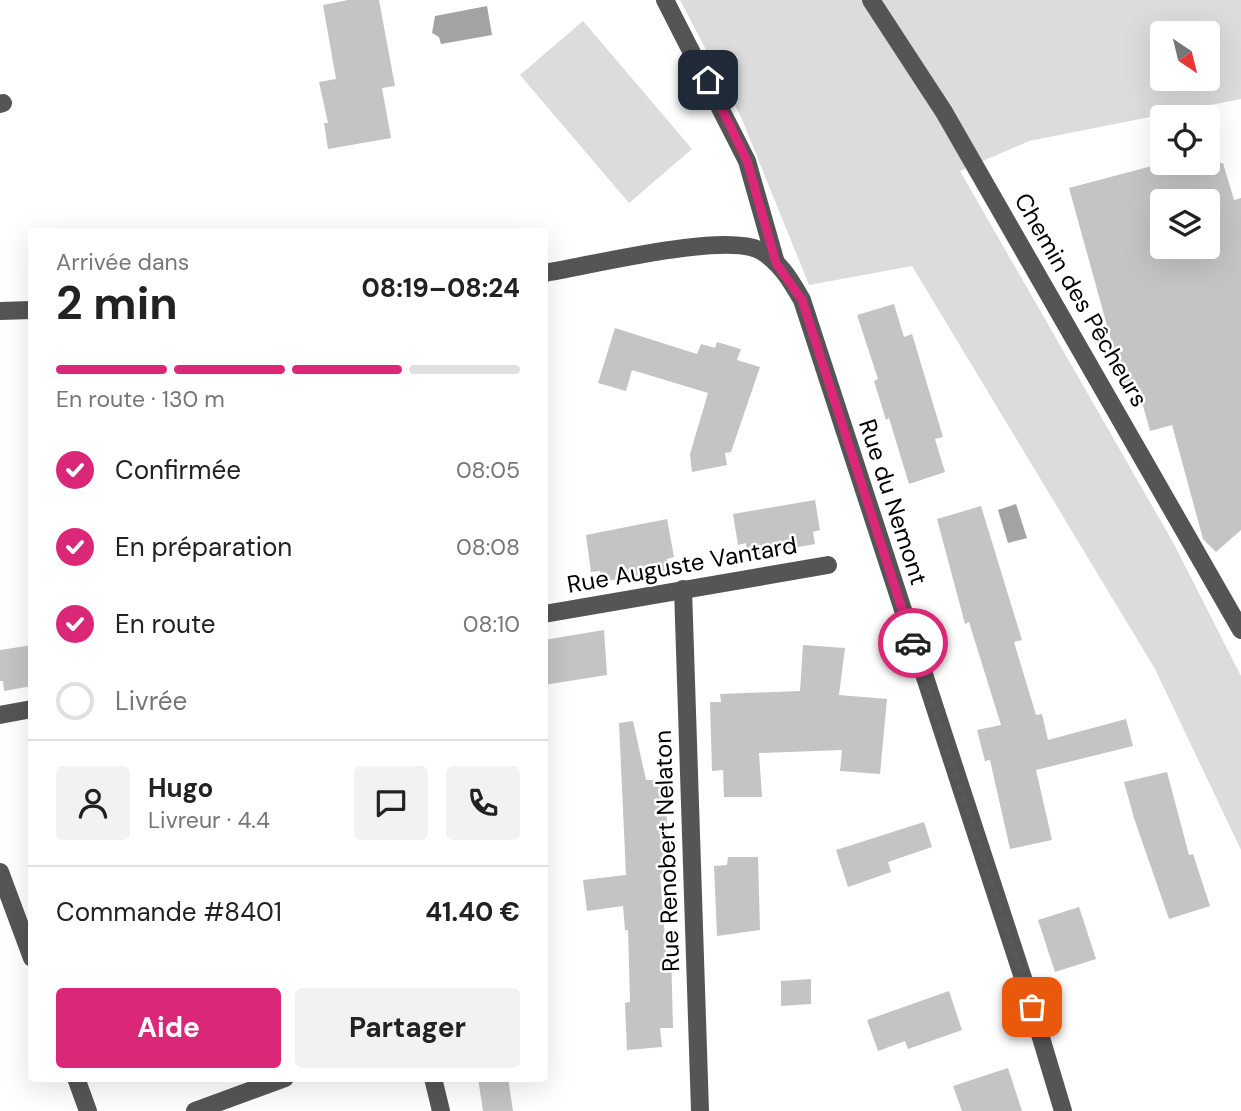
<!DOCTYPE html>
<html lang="fr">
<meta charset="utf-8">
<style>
body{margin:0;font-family:"DM Sans",sans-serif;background:#f2f2f2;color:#222;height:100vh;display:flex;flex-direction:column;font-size:26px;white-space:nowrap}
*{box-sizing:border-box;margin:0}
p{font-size:23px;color:#767676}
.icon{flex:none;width:38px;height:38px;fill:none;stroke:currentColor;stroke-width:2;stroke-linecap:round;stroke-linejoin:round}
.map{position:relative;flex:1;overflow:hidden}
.details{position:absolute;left:28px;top:228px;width:520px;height:854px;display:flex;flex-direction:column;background:#fff;border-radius:7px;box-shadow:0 7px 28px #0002}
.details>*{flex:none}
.needle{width:46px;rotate:145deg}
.controls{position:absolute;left:1150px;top:21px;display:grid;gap:14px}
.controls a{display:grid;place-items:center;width:70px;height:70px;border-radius:7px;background:#fff;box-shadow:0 7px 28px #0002;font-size:35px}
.pin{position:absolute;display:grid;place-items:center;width:60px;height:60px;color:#fff;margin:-30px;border-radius:14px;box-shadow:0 4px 10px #0006}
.courier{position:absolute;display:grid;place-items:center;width:70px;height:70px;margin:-35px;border:5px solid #db2777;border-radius:50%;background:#fff;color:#222;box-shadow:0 2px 9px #0007}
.summary em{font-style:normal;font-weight:700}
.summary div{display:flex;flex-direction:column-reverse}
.summary{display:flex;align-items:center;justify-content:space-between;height:119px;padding:0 28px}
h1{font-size:46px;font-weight:700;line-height:52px}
.bar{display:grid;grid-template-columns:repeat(4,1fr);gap:10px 7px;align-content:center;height:84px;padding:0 28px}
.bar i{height:9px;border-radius:5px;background:#e0e0e0}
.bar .selected{background:#db2777}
.bar p{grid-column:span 4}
.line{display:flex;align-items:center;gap:18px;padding:0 28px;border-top:2px solid #e0e0e0}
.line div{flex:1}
.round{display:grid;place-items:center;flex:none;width:74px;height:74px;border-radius:7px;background:#f2f2f2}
ol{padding:0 28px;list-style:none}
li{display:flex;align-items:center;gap:21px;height:77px}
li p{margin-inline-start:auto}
li .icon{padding:7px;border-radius:50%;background:#db2777;color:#fff;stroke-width:4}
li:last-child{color:#767676}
li i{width:38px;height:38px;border:4px solid #e0e0e0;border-radius:50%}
.cta{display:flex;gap:14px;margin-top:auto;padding:14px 28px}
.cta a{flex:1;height:80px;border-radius:7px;background:#db2777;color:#fff;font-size:28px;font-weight:700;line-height:80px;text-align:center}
.cta a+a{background:#f2f2f2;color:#222}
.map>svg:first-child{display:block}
</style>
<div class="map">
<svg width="1241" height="1111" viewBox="0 0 1241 1111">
<rect width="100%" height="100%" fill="#fff"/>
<g fill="#dcdcdc" fill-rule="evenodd">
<path d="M 680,0 L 1241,0 L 1241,99 L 1029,141 L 960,171 L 1174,544 L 1241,676 L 1241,850 L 1155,669 L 912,266 L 809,285 L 741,117 ZM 1162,33 L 1208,33 L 1208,79 L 1162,79 Z"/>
<polygon points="583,21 692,149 629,203 520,75"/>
</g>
<g fill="#a3a3a3">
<polygon points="487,6 492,35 441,44 439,37 432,33 435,16"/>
<polygon points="1016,504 1027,538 1008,543 998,510"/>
</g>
<g fill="#c4c4c4" fill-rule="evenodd">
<polygon points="348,0 379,0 395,86 382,88 391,138 328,149 324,123 328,123 319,82 336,79 323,5"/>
<path d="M 1163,163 L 1223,163 L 1234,200 L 1241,198 L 1241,530 L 1216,552 L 1203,539 L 1172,425 L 1150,431 L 1137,384 L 1124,387 L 1069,188 ZM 1162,201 L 1208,201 L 1208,247 L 1162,247 Z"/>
<polygon points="894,304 904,337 912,334 943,437 935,439 945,472 909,484 889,418 886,420 874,381 878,379 857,315"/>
<polygon points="615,328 697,354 701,344 715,348 717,342 741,349 737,360 760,367 731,452 725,453 727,465 692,472 690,454 708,393 632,370 626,391 598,383"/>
<polygon points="815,500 820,530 813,532 815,544 747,556 746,543 738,545 733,514"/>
<polygon points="981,506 1022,640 1014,642 1036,715 1042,714 1048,740 1126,719 1133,746 1036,770 1052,840 1010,849 990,760 985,761 977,730 1001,725 969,622 965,624 937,519"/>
<polygon points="667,519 674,557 667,559 669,570 601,582 600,571 591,572 586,535"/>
<polygon points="604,630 607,675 544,685 544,640"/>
<polygon points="32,645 32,686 4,691 3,681 0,681 0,650"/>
<polygon points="803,645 845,648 839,695 887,699 880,774 840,771 842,750 759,753 762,797 724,797 723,770 712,771 710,702 721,702 720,694 800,691"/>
<polygon points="633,721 646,780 653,780 654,787 666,786 668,874 660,874 666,952 671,951 673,1028 660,1028 662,1047 627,1050 625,1003 630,1002 628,930 625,930 623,906 587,911 583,880 626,875 619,723"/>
<polygon points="1167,772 1189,855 1193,854 1210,906 1169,919 1134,818 1124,782"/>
<polygon points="924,822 932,847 888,862 891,872 848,887 836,850"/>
<polygon points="728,857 758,857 760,930 717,936 714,866 727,865"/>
<polygon points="1079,907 1096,959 1055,972 1038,920"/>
<polygon points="811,979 811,1004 781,1006 781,981"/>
<polygon points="949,991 962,1030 908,1049 905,1041 878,1051 867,1020"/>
<polygon points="1008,1068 1022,1111 962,1111 953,1086"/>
<polygon points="478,1078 508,1078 513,1111 483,1111"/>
</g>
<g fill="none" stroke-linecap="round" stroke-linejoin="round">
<g stroke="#555" stroke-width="18">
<polyline points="665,0 747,161 776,263"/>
<polyline points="871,0 944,112 1241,630"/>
<polyline points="0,104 3,103"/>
<path d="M 544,273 C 589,266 726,231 761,251 C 781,263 791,281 802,300 L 1024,981 L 1063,1111"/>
<polyline points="0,311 32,310"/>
<polyline points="683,589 700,1111"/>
<polyline points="544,614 828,565"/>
<polyline points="0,715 32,709"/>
<polyline points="0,872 32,958"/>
<polyline points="76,1078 88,1111"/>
<polyline points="433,1078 441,1111"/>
<polyline points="195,1111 285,1078"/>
</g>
</g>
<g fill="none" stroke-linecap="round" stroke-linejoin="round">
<polyline stroke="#595959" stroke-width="7" stroke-dasharray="0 12.6" points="913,643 1032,1007"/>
<polyline stroke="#db2777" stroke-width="9" points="708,80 747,161 776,263 802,300 913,643"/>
</g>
<g text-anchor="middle" stroke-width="5" stroke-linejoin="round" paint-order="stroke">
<g font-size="24" fill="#000" stroke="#fff">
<text transform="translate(1081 300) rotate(60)" y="8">Chemin des Pêcheurs</text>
<text transform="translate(893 502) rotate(72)" y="8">Rue du Nemont</text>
<text transform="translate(682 565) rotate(-10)" y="8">Rue Auguste Vantard</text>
<text transform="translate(667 851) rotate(-92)" y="8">Rue Renobert Nelaton</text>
</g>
</g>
</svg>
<div class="controls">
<a><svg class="needle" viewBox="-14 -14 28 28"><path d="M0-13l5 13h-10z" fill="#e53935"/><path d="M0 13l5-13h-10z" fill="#767676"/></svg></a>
<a><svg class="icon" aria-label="locate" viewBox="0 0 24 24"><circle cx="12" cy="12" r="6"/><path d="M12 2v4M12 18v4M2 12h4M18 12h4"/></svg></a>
<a><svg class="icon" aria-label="layers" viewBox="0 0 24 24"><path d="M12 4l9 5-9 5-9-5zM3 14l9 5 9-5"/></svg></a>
</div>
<div class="pin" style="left:1032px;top:1007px;background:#ea580c"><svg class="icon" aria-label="bag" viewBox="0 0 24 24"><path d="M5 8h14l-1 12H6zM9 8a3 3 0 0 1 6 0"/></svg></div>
<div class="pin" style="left:708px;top:80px;background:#1f2937"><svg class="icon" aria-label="home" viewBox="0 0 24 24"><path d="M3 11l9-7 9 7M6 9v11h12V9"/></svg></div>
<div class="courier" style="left:913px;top:643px"><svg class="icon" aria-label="car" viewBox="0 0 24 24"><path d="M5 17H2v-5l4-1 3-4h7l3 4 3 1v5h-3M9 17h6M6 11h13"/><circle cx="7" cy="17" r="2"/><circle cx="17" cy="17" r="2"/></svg></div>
<section class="details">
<div class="summary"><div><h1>2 min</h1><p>Arrivée dans</p></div><em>08:19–08:24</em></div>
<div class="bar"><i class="selected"></i><i class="selected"></i><i class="selected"></i><i></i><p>En route · 130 m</p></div>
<ol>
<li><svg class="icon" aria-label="check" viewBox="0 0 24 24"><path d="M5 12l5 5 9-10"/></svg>Confirmée<p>08:05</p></li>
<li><svg class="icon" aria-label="check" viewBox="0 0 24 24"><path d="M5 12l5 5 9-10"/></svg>En préparation<p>08:08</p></li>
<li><svg class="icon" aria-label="check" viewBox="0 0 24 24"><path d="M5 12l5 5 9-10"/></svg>En route<p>08:10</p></li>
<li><i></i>Livrée</li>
</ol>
<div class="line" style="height:126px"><a class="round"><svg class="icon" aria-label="person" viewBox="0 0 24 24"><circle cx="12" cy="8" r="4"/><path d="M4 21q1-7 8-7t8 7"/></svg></a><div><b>Hugo</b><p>Livreur · 4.4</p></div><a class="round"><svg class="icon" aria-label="chat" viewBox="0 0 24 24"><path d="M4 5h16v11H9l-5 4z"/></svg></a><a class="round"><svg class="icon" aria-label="phone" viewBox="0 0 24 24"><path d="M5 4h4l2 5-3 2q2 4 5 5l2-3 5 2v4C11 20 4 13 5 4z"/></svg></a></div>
<div class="line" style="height:91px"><div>Commande #8401</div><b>41.40 €</b></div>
<div class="cta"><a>Aide</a><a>Partager</a></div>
</section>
</div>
